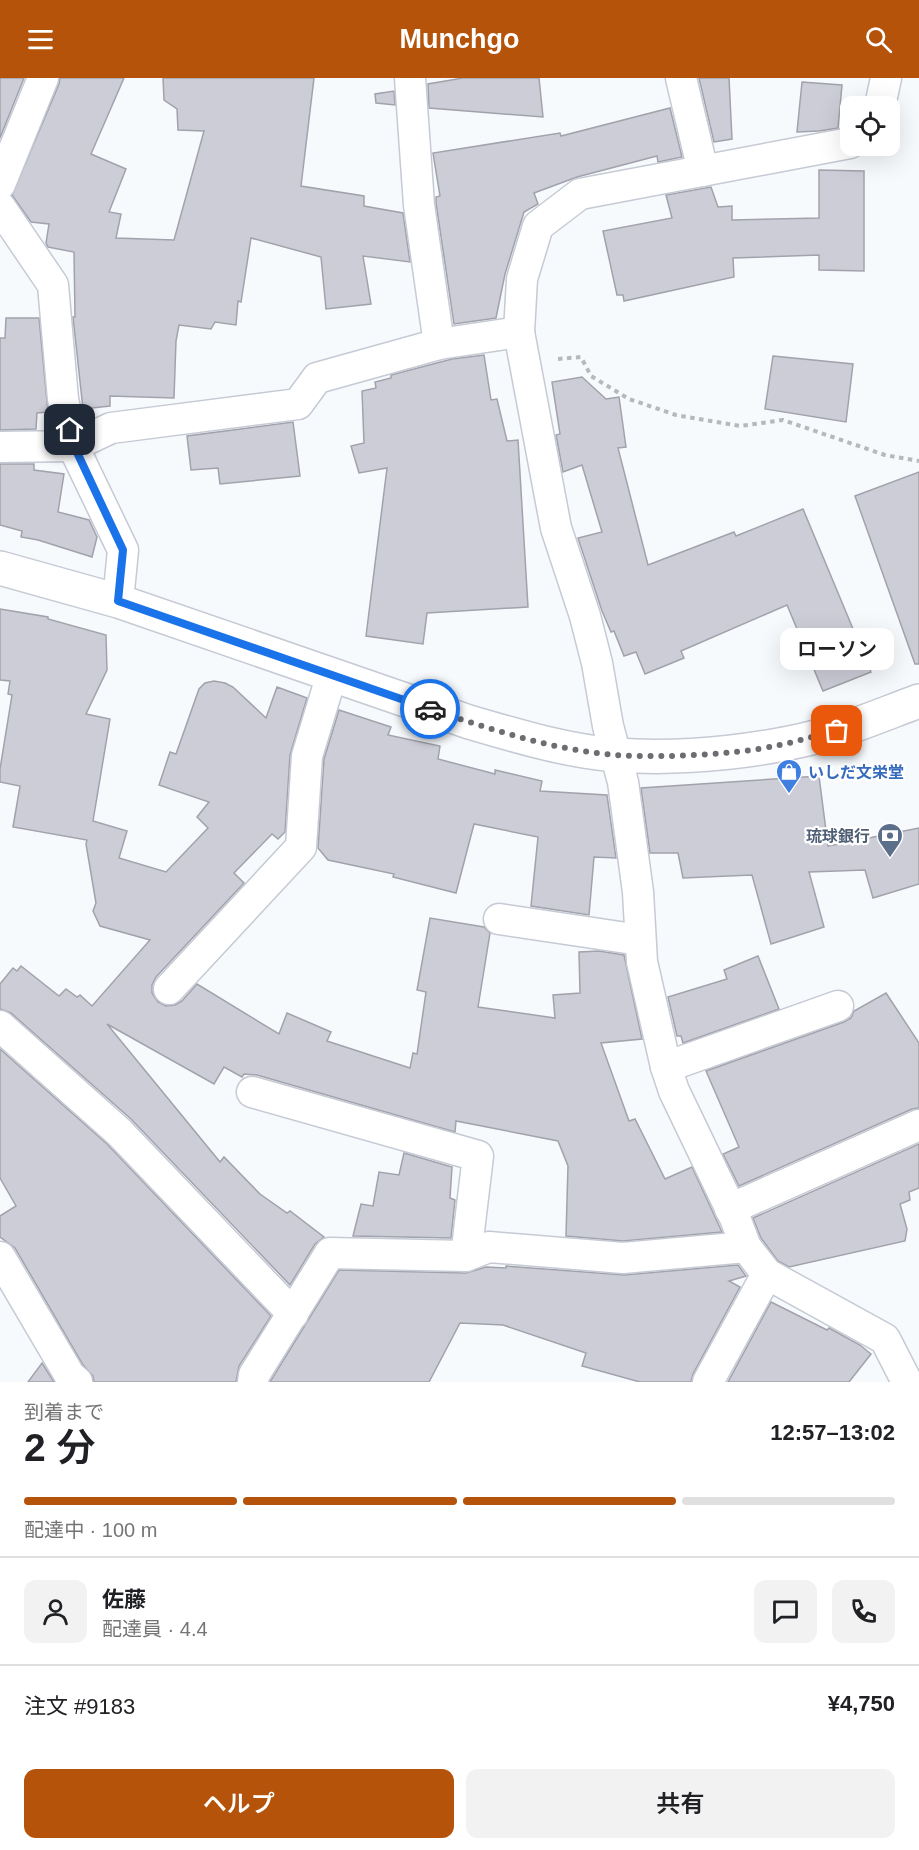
<!DOCTYPE html>
<html lang="ja">
<meta charset="utf-8">
<style>
body{margin:0;font-family:Helvetica,"Noto Sans JP",sans-serif;background:#f2f2f2;color:#202124;height:100vh;display:flex;flex-direction:column;font-size:22px;white-space:nowrap}
*{box-sizing:border-box;margin:0}
p{font-size:20px;color:#757577}
.icon{flex:none;width:33px;height:33px;fill:none;stroke:currentColor;stroke-width:2;stroke-linecap:round;stroke-linejoin:round}
.map{position:relative;height:1304px;overflow:hidden}
.side{display:flex;flex-direction:column;background:#fff;flex:1}
.side>*{flex:none}
.buttons{position:absolute;left:840px;top:18px;display:grid;gap:12px}
.buttons a{display:grid;place-items:center;width:60px;height:60px;border-radius:12px;background:#fff;box-shadow:0 6px 24px #0002;font-size:30px}
.pin{position:absolute;display:grid;place-items:center;width:51px;height:51px;color:#fff;margin:-26px;border-radius:12px;box-shadow:0 3px 9px #0006}
.courier{position:absolute;display:grid;place-items:center;width:60px;height:60px;margin:-30px;border:4px solid #1a73e8;border-radius:50%;background:#fff;color:#222;box-shadow:0 2px 8px #0007}
.bubble{position:absolute;height:42px;border-radius:12px;background:#fff;box-shadow:0 6px 24px #0002;font-size:20px;font-weight:600;line-height:42px;text-align:center}
.head em{font-style:normal;font-weight:600}
.head div{display:flex;flex-direction:column-reverse}
.head{display:flex;align-items:center;justify-content:space-between;height:102px;padding:0 24px}
h1{font-size:39px;font-weight:600;line-height:45px}
.bar{display:grid;grid-template-columns:repeat(4,1fr);gap:9px 6px;align-content:center;height:72px;padding:0 24px}
.bar i{height:8px;border-radius:4px;background:#e0e0e0}
.bar .active{background:#b45309}
.bar p{grid-column:span 4}
.line{display:flex;align-items:center;gap:15px;padding:0 24px;border-top:2px solid #e0e0e0}
.line div{flex:1}
.round{display:grid;place-items:center;flex:none;width:63px;height:63px;border-radius:12px;background:#f2f2f2}
.button{display:flex;gap:12px;margin-top:auto;padding:12px 24px}
.button a{flex:1;height:69px;border-radius:12px;background:#b45309;color:#fff;font-size:24px;font-weight:600;line-height:69px;text-align:center}
.button a+a{background:#f2f2f2;color:#202124}
header{display:flex;justify-content:space-between;align-items:center;height:78px;padding:0 24px;background:#b45309;color:#fff;font-size:27px;font-weight:600}
.map>svg:first-child{display:block}
</style>
<header><svg class="icon" aria-label="menu" viewBox="0 0 24 24"><path d="M4 6h16M4 12h16M4 18h16"/></svg>Munchgo<svg class="icon" aria-label="search" viewBox="0 0 24 24"><circle cx="10" cy="10" r="6"/><path d="M15 15l6 6"/></svg></header>
<div class="map">
<svg width="919" height="1304" viewBox="0 0 919 1304">
<rect width="100%" height="100%" fill="#f7fafd"/>
<g fill="#cccdd7" stroke="#a2a2ac" stroke-width="1.5">
<polygon points="0,0 24,0 0,60"/>
<polygon points="60,0 124,0 91,76 126,91 109,134 121,136 116,160 174,162 204,53 178,52 177,31 164,22 163,0 314,0 301,108 364,118 364,128 403,135 410,184 363,178 371,226 326,231 321,179 251,160 241,224 238,223 236,247 215,244 211,251 179,247 176,263 174,320 110,318 110,328 83,331 73,239 75,239 74,174 48,169 46,165 49,146 31,144 12,117 59,6"/>
<polygon points="463,0 539,0 543,39 429,30 428,6"/>
<polygon points="699,0 729,0 732,61 714,64"/>
<polygon points="802,4 842,7 838,50 819,53 797,54"/>
<polygon points="394,13 395,27 376,25 375,16"/>
<polygon points="670,30 682,79 658,84 657,78 577,99 534,115 538,126 524,134 505,196 496,240 454,246 436,125 436,119 440,118 433,75 560,55 561,58"/>
<polygon points="819,92 864,93 864,193 819,192 819,177 733,180 734,199 624,223 623,217 617,217 603,153 672,140 666,117 711,109 718,129 732,128 732,142 819,140"/>
<polygon points="6,240 39,240 48,334 37,335 36,351 0,352 0,260 5,260"/>
<polygon points="484,277 491,322 497,321 507,363 518,362 528,529 427,535 423,566 366,558 387,390 359,395 351,368 364,365 362,313 376,310 375,304 391,300 391,297 452,281"/>
<polygon points="773,278 853,286 846,344 765,331"/>
<polygon points="582,299 606,321 619,319 626,369 618,370 648,487 734,454 736,458 803,431 871,594 823,613 787,527 681,573 684,580 645,596 636,574 624,578 614,553 611,554 602,533 578,460 602,454 582,387 563,394 556,357 560,356 552,304"/>
<polygon points="293,344 300,398 220,406 218,390 191,392 187,358"/>
<polygon points="0,386 34,386 34,392 64,396 58,434 89,442 97,459 92,479 38,462 21,459 22,453 0,447"/>
<polygon points="919,394 919,586 915,586 855,418"/>
<polygon points="0,531 48,539 48,541 106,557 107,592 86,636 110,641 93,743 127,753 119,780 166,794 208,750 197,739 209,724 159,707 170,674 176,676 199,611 205,605 214,603 225,605 233,609 266,640 277,609 307,620 290,677 285,754 278,761 272,756 234,795 244,805 156,899 152,907 152,915 158,924 166,928 175,927 182,923 197,906 279,956 287,935 331,954 327,963 410,990 413,975 417,976 426,914 417,912 430,840 484,849 490,855 478,929 555,940 553,917 580,915 579,874 599,873 624,877 642,961 601,965 629,1043 635,1041 665,1101 692,1089 722,1154 623,1163 566,1158 568,1088 558,1063 456,1043 455,1054 257,997 244,996 242,999 224,989 214,1006 107,946 220,1084 224,1079 260,1116 287,1135 290,1133 324,1159 315,1166 290,1207 131,1041 11,935 0,931 0,906 13,890 17,893 21,888 59,918 66,911 77,919 80,917 92,928 150,862 100,848 93,833 96,825 86,766 87,762 13,749 20,708 0,704 0,691 12,617 8,616 10,603 0,602"/>
<polygon points="339,632 391,649 388,657 440,668 438,681 495,696 495,692 542,703 540,713 607,717 616,780 594,779 589,837 531,828 538,759 474,746 456,815 393,799 394,796 328,782 318,770 324,681"/>
<polygon points="819,698 828,768 919,750 919,806 873,820 865,792 809,794 824,849 771,866 752,797 683,800 678,775 650,775 641,710"/>
<polygon points="758,878 779,931 683,965 681,958 677,958 668,919 727,901 724,892"/>
<polygon points="886,915 919,965 919,1030 912,1031 739,1108 723,1076 739,1069 706,993 844,944 851,940 854,933"/>
<polygon points="0,971 107,1066 271,1238 239,1288 236,1304 94,1304 93,1298 83,1287 15,1170 0,1159 0,1138 16,1128 0,1100"/>
<polygon points="919,1066 919,1110 909,1114 910,1122 900,1126 907,1151 905,1163 789,1189 778,1183 761,1160 753,1140"/>
<polygon points="404,1075 452,1089 450,1120 455,1122 451,1160 353,1158 361,1126 373,1128 379,1094 399,1097"/>
<polygon points="738,1187 746,1198 729,1203 740,1209 693,1296 691,1304 640,1304 582,1288 586,1275 503,1247 460,1245 429,1304 270,1304 339,1192 466,1195 486,1189 506,1190 506,1188 624,1197"/>
<polygon points="771,1224 827,1252 829,1250 860,1267 871,1276 849,1304 728,1304"/>
<polygon points="42,1285 54,1304 28,1304"/>
</g>
<g fill="none" stroke-linecap="round" stroke-linejoin="round">
<defs>
<g id="minor">
<polyline points="410,0 419,127 439,266"/>
<polyline points="681,0 703,93"/>
<polyline points="880,28 886,0"/>
<polyline points="850,65 580,116 538,148 522,201 519,254 556,450 585,538 597,585 608,648 623,704 638,814 642,884 666,989 674,1013 735,1140 746,1169 767,1196 885,1261 907,1304"/>
<polyline points="0,106 43,0"/>
<polyline points="0,129 53,207 63,321 73,368 0,369"/>
<polyline points="118,523 123,472 73,368 111,350 298,326 317,300 439,266 519,254"/>
<polyline points="499,841 640,862"/>
<polyline points="169,911 301,769 307,678 332,596"/>
<polyline points="0,948 119,1054 293,1236"/>
<polyline points="666,989 838,928"/>
<polyline points="252,1014 478,1078 466,1178"/>
<polyline points="730,1131 919,1047"/>
<polyline points="0,1179 70,1298 77,1304"/>
<polyline points="253,1304 254,1297 330,1175 466,1178 489,1169 623,1180 746,1169"/>
<polyline points="708,1304 767,1196"/>
</g>
<path id="tertiary" d="M 0,490 L 118,523 L 469,644 C 517,658 566,673 616,677 C 686,682 770,673 838,653 C 865,644 892,633 919,623"/>
</defs>
<use href="#minor" stroke="#c5cad4" stroke-width="33"/>
<use href="#tertiary" stroke="#c5cad4" stroke-width="36"/>
<polyline stroke="#b6b8bb" stroke-width="4" stroke-dasharray="4.5 4.5" stroke-linecap="butt" points="558,281 581,279 591,298 629,321 676,337 740,348 783,342 885,377 919,383"/>
<use href="#minor" stroke="#fff" stroke-width="30"/>
<use href="#tertiary" stroke="#fff" stroke-width="33"/>
</g>
<g fill="none" stroke-linecap="round" stroke-linejoin="round">
<path stroke="#6b6d70" stroke-width="6" stroke-dasharray="0 10.8" d="M 430,631 C 490,651 552,672 616,677 C 664,680 733,677 780,667 C 799,663 818,657 837,653"/>
<polyline stroke="#1a73e8" stroke-width="8" points="70,352 74,368 123,472 118,523 430,631"/>
</g>
<defs>
<symbol id="shop-pin" viewBox="-11 -11 22 30"><path d="M0 17L-7.5 6A9.5 9.5 0 1 1 7.5 6Z" fill="#3f7fe0" stroke="#fff"/><path d="M-5-2.5h2.3a2.7 3.5 0 0 1 5.4 0H5L5.5 6h-11ZM-1.5-2.5h3a1.5 2.3 0 0 0-3 0Z" fill="#fff"/></symbol>
<symbol id="bank-pin" viewBox="-11 -11 22 30"><path d="M0 17L-7.5 6A9.5 9.5 0 1 1 7.5 6Z" fill="#5c6f8a" stroke="#fff"/><path d="M-6-4H6V4H-6ZM0-2.3a2.3 2.3 0 1 0 0 4.6a2.3 2.3 0 1 0 0-4.6Z" fill="#fff"/></symbol>
</defs>
<g fill-rule="evenodd">
<use href="#shop-pin" x="774" y="679" width="30" height="40"/>
<use href="#bank-pin" x="875" y="743" width="30" height="40"/>
</g>
<g text-anchor="middle" stroke-width="4.5" stroke-linejoin="round" paint-order="stroke">
<g font-size="16" font-weight="bold" fill="#366cbe" stroke="#fff" text-anchor="start">
<text x="808" y="700">いしだ文栄堂</text>
</g>
<g font-size="16" font-weight="bold" fill="#4e5e75" stroke="#fff" text-anchor="end">
<text x="870" y="764">琉球銀行</text>
</g>
</g>
</svg>
<div class="buttons">
<a><svg class="icon" aria-label="locate" viewBox="0 0 24 24"><circle cx="12" cy="12" r="6"/><path d="M12 2v4M12 18v4M2 12h4M18 12h4"/></svg></a>
</div>
<div class="pin" style="left:837px;top:653px;background:#ea580c"><svg class="icon" aria-label="bag" viewBox="0 0 24 24"><path d="M5 8h14l-1 12H6zM9 8a3 3 0 0 1 6 0"/></svg></div>
<div class="pin" style="left:70px;top:352px;background:#1f2937"><svg class="icon" aria-label="home" viewBox="0 0 24 24"><path d="M3 11l9-7 9 7M6 9v11h12V9"/></svg></div>
<div class="courier" style="left:430px;top:631px"><svg class="icon" aria-label="car" viewBox="0 0 24 24"><path d="M5 17H2v-5l4-1 3-4h7l3 4 3 1v5h-3M9 17h6M6 11h13"/><circle cx="7" cy="17" r="2"/><circle cx="17" cy="17" r="2"/></svg></div>
<div class="bubble" style="left:780px;top:550px;width:114px">ローソン</div>
</div>
<section class="side">
<div class="head"><div><h1>2 分</h1><p>到着まで</p></div><em>12:57–13:02</em></div>
<div class="bar"><i class="active"></i><i class="active"></i><i class="active"></i><i></i><p>配達中 · 100 m</p></div>
<div class="line" style="height:108px"><a class="round"><svg class="icon" aria-label="person" viewBox="0 0 24 24"><circle cx="12" cy="8" r="4"/><path d="M4 21q1-7 8-7t8 7"/></svg></a><div><b>佐藤</b><p>配達員 · 4.4</p></div><a class="round"><svg class="icon" aria-label="chat" viewBox="0 0 24 24"><path d="M4 5h16v11H9l-5 4z"/></svg></a><a class="round"><svg class="icon" aria-label="phone" viewBox="0 0 24 24"><path d="M5 4h4l2 5-3 2q2 4 5 5l2-3 5 2v4C11 20 4 13 5 4z"/></svg></a></div>
<div class="line" style="height:78px"><div>注文 #9183</div><b>¥4,750</b></div>
<div class="button"><a>ヘルプ</a><a>共有</a></div>
</section>
